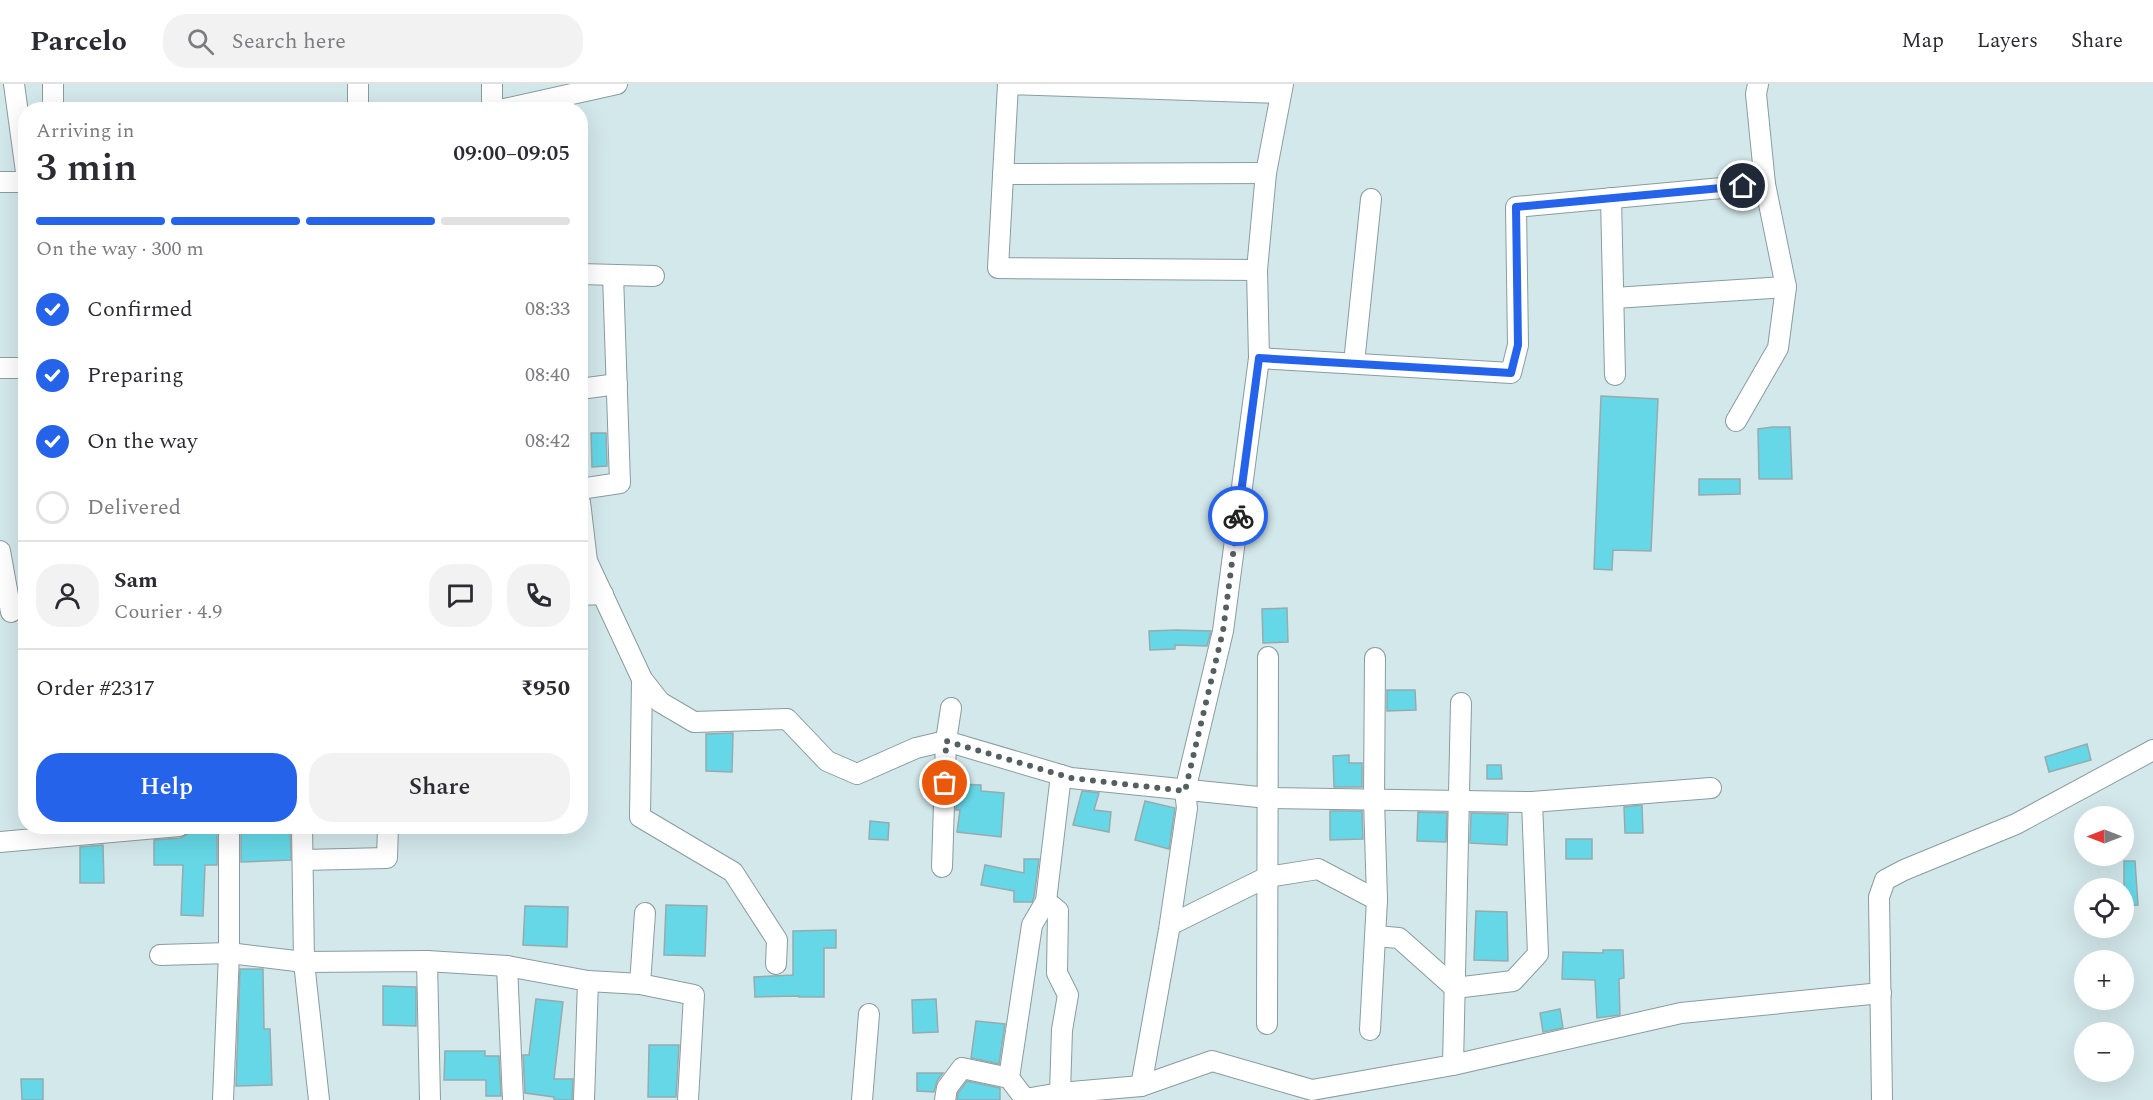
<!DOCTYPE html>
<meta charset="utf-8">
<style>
body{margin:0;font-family:Spectral,serif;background:#f2f2f3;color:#2b2b33;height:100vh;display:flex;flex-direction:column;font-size:22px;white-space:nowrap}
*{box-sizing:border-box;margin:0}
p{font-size:20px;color:#7c7c81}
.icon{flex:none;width:33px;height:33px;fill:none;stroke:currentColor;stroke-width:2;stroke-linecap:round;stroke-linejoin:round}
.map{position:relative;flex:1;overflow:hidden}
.details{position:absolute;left:18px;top:18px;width:570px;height:732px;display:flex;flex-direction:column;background:#fff;border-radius:24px;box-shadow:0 6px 24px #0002}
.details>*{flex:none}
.needle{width:39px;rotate:270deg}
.controls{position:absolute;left:2074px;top:722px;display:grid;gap:12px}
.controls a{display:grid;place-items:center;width:60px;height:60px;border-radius:50%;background:#fff;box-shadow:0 6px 24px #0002;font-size:30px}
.pin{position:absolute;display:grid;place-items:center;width:51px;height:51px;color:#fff;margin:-26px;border:3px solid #fff;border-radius:50%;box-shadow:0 2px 6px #0007}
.courier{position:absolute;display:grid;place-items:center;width:60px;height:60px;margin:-30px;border:4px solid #2563eb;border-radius:50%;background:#fff;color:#222;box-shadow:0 2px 8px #0007}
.head em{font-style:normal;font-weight:600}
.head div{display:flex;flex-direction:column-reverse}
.head{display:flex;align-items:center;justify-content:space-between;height:102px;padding:0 18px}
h1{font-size:39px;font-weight:600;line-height:45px}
.bar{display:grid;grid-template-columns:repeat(4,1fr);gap:9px 6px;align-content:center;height:72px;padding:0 18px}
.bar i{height:8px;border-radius:4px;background:#e1e1e2}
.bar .active{background:#2563eb}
.bar p{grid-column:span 4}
.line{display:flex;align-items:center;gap:15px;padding:0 18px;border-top:2px solid #e1e1e2}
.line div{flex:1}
.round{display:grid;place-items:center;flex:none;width:63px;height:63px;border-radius:24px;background:#f2f2f3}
ol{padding:0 18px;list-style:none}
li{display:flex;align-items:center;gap:18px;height:66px}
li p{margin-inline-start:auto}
li .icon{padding:6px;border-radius:50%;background:#2563eb;color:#fff;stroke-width:4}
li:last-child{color:#7c7c81}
li i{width:33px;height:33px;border:3px solid #e1e1e2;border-radius:50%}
.action{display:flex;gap:12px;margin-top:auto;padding:12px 18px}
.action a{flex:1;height:69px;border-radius:24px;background:#2563eb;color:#fff;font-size:24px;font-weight:600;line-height:69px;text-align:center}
.action a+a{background:#f2f2f3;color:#2b2b33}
header{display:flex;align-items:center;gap:36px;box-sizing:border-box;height:84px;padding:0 30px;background:#fff;border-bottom:2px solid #e1e1e2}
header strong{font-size:28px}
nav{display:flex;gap:33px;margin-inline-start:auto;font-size:21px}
.search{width:420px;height:54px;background:#f2f2f3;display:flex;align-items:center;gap:15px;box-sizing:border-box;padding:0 21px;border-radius:24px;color:#7c7c81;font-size:22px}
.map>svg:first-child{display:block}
</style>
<header>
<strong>Parcelo</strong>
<div class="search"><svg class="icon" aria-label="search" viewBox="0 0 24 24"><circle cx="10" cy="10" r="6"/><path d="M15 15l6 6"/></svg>Search here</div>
<nav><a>Map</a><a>Layers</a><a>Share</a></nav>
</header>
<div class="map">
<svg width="2153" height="1016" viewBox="0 0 2153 1016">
<rect width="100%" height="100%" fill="#d3e8eb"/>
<g fill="#65d7e6" stroke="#97abae" stroke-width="1.5">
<polygon points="1601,312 1658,315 1651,467 1613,466 1612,486 1594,485"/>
<polygon points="1773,343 1790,343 1792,395 1759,395 1758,345"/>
<polygon points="591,349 606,349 607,382 592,383"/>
<polygon points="1699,395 1740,395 1740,410 1699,411"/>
<polygon points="1287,524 1288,558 1263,559 1262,525"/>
<polygon points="1176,546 1211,547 1207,562 1175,561 1175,565 1150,566 1149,547"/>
<polygon points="1387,606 1415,606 1416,626 1387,627"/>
<polygon points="733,649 732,688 706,687 706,650"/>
<polygon points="2087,660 2091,676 2049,688 2045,673"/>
<polygon points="1349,671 1349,679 1362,679 1362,703 1334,703 1333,672"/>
<polygon points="1487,681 1501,681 1502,695 1487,695"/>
<polygon points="957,700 981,701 981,707 1004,709 1001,753 957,748 960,726 956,726"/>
<polygon points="1082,707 1099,709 1094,726 1111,728 1109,748 1073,741"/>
<polygon points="1145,717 1175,724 1169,765 1135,756"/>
<polygon points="1642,721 1643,749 1625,749 1624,723"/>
<polygon points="1330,727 1362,727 1363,755 1330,756"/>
<polygon points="1418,728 1447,729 1446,758 1417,757"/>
<polygon points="1471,729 1508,730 1507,761 1470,759"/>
<polygon points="870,737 889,739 888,756 869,755"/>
<polygon points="246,742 290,742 291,776 241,778 241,748 246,748"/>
<polygon points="217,748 217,781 205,781 203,832 181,831 183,781 154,781 154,756 181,754 189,749"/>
<rect x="1566" y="755" width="26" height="20"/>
<polygon points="103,761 104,799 80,799 80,763"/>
<polygon points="1024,775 1039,775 1034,813 1032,818 1014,818 1014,807 981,801 985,781 1024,789"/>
<polygon points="2124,777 2135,777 2138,821 2124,822"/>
<polygon points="666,821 707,822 705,872 664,871"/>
<polygon points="525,822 568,823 567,863 523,861"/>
<polygon points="1476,827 1507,828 1508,877 1474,876"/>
<polygon points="836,846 836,864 824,864 824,913 799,913 799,912 755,913 754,893 793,891 793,847"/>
<polygon points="1603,866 1623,866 1624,894 1619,895 1620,931 1597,934 1595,896 1562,895 1563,868 1603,869"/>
<polygon points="240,885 263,885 264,945 270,945 272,1001 236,1002"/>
<polygon points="383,902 416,903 416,942 383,941"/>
<polygon points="536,915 563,918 554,995 573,995 572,1016 554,1016 554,1013 525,1009 523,971 529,971"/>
<polygon points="936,915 938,948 913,949 912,916"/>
<polygon points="1560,925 1563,944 1543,948 1540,929"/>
<polygon points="976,937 1005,940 999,980 971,974"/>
<polygon points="649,961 679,961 676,1013 648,1013"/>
<polygon points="445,967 485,967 485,972 499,972 501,1012 486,1012 486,996 444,996"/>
<polygon points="917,989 943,989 937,997 934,1008 917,1007"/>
<polygon points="21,995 43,995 43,1016 22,1016"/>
<polygon points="967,997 1000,1004 1000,1016 957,1016 958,1009"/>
</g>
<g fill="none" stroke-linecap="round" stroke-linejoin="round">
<defs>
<g id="minor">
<polyline points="14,0 26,88"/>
<polyline points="53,0 53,26"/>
<polyline points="1283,0 1266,89 1257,186 1259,274 1223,547 1185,707 1187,724 1169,846 1141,1002 1212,977 1312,1006 1453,981 1681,929 1881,909"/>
<polyline points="358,26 358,0"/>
<polyline points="492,26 492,0"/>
<polyline points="500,26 617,0"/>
<polyline points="1003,90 1266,89"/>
<polyline points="0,98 26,98"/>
<polyline points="1611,114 1615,291"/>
<polyline points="1257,186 998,184 1008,0 1281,9"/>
<polyline points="580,190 654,192"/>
<polyline points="1614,214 1786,203"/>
<polyline points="1259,274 1511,289 1518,261 1516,123 1765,100"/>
<polyline points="1354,279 1371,115"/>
<polyline points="0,284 26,284"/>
<polyline points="580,305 617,300"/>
<polyline points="1736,337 1778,264 1786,203 1765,100 1756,10 1758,0"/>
<polyline points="580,405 620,399 613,191"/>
<polyline points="580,418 587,477 642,595 660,618 694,638 787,635 827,677 857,690 916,664 946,657 1071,694 1268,714 1532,718 1711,704"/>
<polyline points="0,467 11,528"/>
<polyline points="580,511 603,510"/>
<polyline points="642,595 640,733 733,788 777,856 776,880"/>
<polyline points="302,742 304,878 319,1016"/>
<polyline points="0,758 179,742"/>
<polyline points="303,776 387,774 388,742"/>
<polyline points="942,783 946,657 951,624"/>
<polyline points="1046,817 1058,827 1057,889 1068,911 1062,946 1060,1009"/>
<polyline points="1170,841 1267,793 1318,785 1377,816"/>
<polyline points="1376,852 1399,854 1455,904 1513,897 1538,870 1532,718"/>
<polyline points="160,871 229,869 304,878 427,877 507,882 588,897 640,900 694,911 688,1016"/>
<polyline points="427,877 430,1016"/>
<polyline points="507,882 513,1016"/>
<polyline points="640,900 645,829"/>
<polyline points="1267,940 1268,573"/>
<polyline points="1370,946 1377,816 1374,715 1375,574"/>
<polyline points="1453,981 1461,619"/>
<polyline points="1009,994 1032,841 1046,817 1061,691"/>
<polyline points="223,1016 229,869 229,742"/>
<polyline points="584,1016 588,897"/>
<polyline points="862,1016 869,930"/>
<polyline points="945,1016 947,1004 962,984 1009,994 1025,1015 1060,1009 1141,1002"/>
<polyline points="1882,1016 1879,813 1885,796 1904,786 2016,740 2153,666"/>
</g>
</defs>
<use href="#minor" stroke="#899c9f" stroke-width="22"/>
<use href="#minor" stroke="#fff" stroke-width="20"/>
</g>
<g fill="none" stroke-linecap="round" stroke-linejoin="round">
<polyline stroke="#535f61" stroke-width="6" stroke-dasharray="0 10.8" points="945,699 946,657 1071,694 1185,707 1223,547 1238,432"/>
<polyline stroke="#2563eb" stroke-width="8" points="1238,432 1259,274 1511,289 1518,261 1516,123 1743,102"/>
</g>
</svg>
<div class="controls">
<a><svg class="needle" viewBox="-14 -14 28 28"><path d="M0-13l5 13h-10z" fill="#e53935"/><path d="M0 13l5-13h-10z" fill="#7c7c81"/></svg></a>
<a><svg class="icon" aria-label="locate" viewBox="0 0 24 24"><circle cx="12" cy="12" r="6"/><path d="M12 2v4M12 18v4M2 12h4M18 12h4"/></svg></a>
<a>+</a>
<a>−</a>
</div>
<div class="pin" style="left:945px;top:699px;background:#ea580c"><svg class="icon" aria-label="bag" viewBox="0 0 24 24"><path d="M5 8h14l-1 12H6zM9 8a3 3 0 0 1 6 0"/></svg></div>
<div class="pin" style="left:1743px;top:102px;background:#1f2937"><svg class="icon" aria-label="home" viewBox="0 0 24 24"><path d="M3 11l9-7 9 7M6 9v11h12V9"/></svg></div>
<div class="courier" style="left:1238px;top:432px"><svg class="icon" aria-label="bike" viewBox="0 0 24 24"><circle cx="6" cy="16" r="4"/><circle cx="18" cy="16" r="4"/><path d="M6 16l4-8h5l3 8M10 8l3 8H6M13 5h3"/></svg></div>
<section class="details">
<div class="head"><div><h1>3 min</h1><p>Arriving in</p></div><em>09:00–09:05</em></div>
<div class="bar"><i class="active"></i><i class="active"></i><i class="active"></i><i></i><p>On the way · 300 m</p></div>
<ol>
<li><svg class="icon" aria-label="check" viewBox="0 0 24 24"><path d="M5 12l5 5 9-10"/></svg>Confirmed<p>08:33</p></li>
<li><svg class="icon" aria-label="check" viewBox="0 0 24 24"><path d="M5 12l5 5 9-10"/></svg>Preparing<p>08:40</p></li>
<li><svg class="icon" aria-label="check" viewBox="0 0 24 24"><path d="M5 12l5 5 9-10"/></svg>On the way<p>08:42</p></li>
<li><i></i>Delivered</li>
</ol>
<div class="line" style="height:108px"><a class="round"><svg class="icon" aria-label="person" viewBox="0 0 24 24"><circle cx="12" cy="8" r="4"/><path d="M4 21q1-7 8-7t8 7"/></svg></a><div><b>Sam</b><p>Courier · 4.9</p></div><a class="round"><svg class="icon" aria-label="chat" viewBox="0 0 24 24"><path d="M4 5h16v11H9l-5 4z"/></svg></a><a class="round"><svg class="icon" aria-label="phone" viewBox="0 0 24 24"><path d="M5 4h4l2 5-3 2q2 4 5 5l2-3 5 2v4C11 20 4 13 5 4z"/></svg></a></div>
<div class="line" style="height:78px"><div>Order #2317</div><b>₹950</b></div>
<div class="action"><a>Help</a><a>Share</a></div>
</section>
</div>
